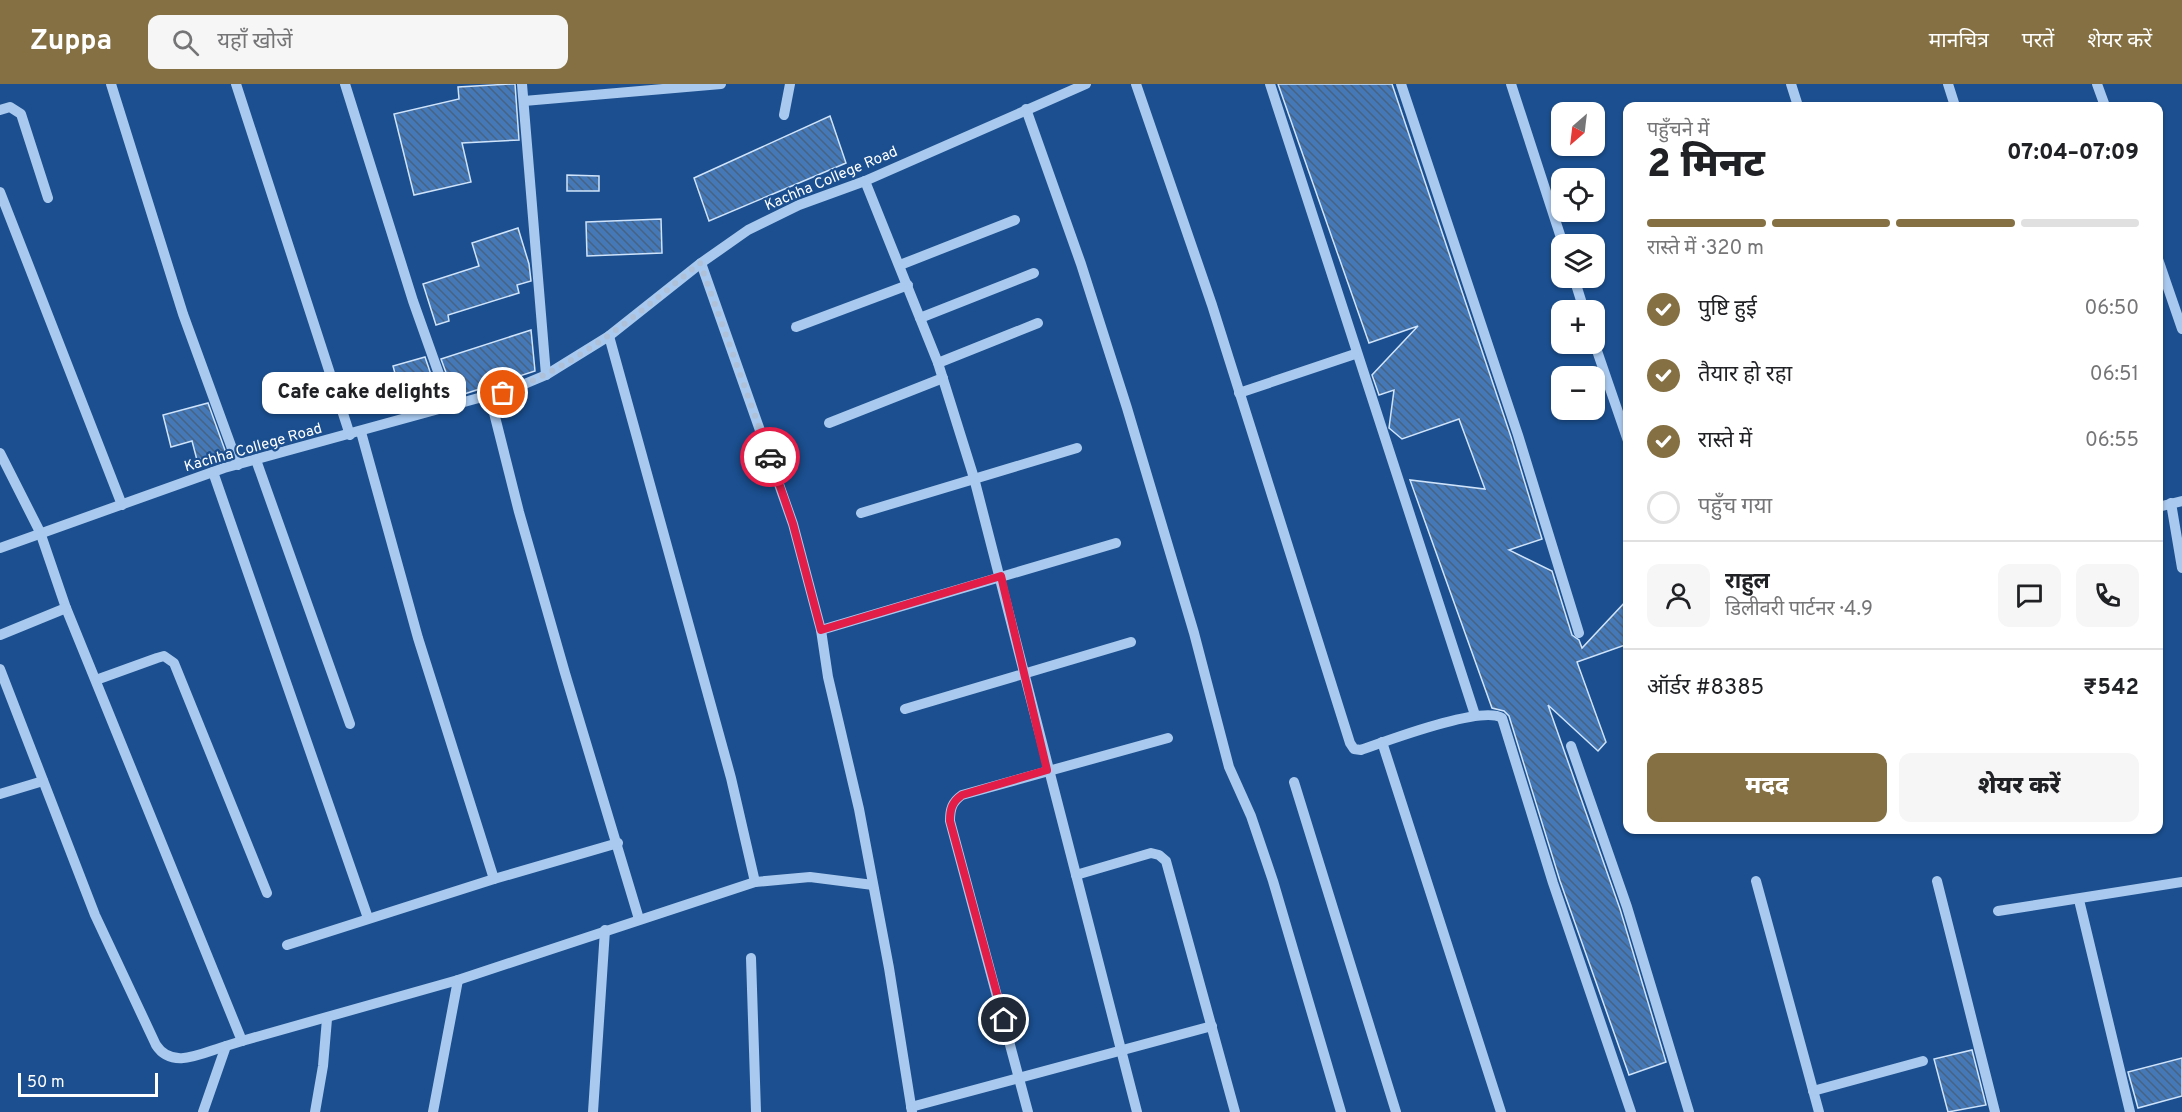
<!DOCTYPE html>
<html lang="hi">
<meta charset="utf-8">
<style>
body{margin:0;font-family:Overpass,"Noto Sans Devanagari",sans-serif;background:#f6f6f6;color:#202124;height:100vh;display:flex;flex-direction:column;font-size:22px;white-space:nowrap}
*{box-sizing:border-box;margin:0}
p{font-size:20px;color:#757577}
.icon{flex:none;width:33px;height:33px;fill:none;stroke:currentColor;stroke-width:2;stroke-linecap:round;stroke-linejoin:round}
.map{position:relative;flex:1;overflow:hidden}
.side{position:absolute;left:1623px;top:18px;width:540px;height:732px;display:flex;flex-direction:column;background:#fff;border-radius:12px;box-shadow:0 2px 4px #0004}
.side>*{flex:none}
.needle{width:39px;rotate:208deg}
.controls{position:absolute;left:1551px;top:18px;display:grid;gap:12px}
.controls a{display:grid;place-items:center;width:54px;height:54px;border-radius:12px;background:#fff;box-shadow:0 2px 4px #0004;font-size:30px}
.scale{position:absolute;left:18px;bottom:15px;width:140px;box-sizing:border-box;padding-left:6px;border:3px solid #fff;border-top:0;font-size:16px;line-height:21px;white-space:nowrap;color:#fff;-webkit-text-stroke:4px #1b4f8f;paint-order:stroke}
.pin{position:absolute;display:grid;place-items:center;width:51px;height:51px;color:#fff;margin:-26px;border:3px solid #fff;border-radius:50%;box-shadow:0 2px 6px #0007}
.courier{position:absolute;display:grid;place-items:center;width:60px;height:60px;margin:-30px;border:4px solid #e11d48;border-radius:50%;background:#fff;color:#222;box-shadow:0 2px 8px #0007}
.bubble{position:absolute;height:42px;border-radius:12px;background:#fff;box-shadow:0 2px 4px #0004;font-size:20px;font-weight:800;line-height:42px;text-align:center}
.summary em{font-style:normal;font-weight:800}
.summary div{display:flex;flex-direction:column-reverse}
.summary{display:flex;align-items:center;justify-content:space-between;height:102px;padding:0 24px}
h1{font-size:39px;font-weight:800;line-height:45px}
.bar{display:grid;grid-template-columns:repeat(4,1fr);gap:9px 6px;align-content:center;height:72px;padding:0 24px}
.bar i{height:8px;border-radius:4px;background:#e0e0e0}
.bar .current{background:#847042}
.bar p{grid-column:span 4}
.line{display:flex;align-items:center;gap:15px;padding:0 24px;border-top:2px solid #e0e0e0}
.line div{flex:1}
.round{display:grid;place-items:center;flex:none;width:63px;height:63px;border-radius:12px;background:#f6f6f6}
ol{padding:0 24px;list-style:none}
li{display:flex;align-items:center;gap:18px;height:66px}
li p{margin-inline-start:auto}
li .icon{padding:6px;border-radius:50%;background:#847042;color:#fff;stroke-width:4}
li:last-child{color:#757577}
li i{width:33px;height:33px;border:3px solid #e0e0e0;border-radius:50%}
.action{display:flex;gap:12px;margin-top:auto;padding:12px 24px}
.action a{flex:1;height:69px;border-radius:12px;background:#847042;color:#fff;font-size:24px;font-weight:800;line-height:69px;text-align:center}
.action a+a{background:#f6f6f6;color:#202124}
header{display:flex;align-items:center;gap:36px;box-sizing:border-box;height:84px;padding:0 30px;background:#847042;color:#fff}
header strong{font-size:28px}
nav{display:flex;gap:33px;margin-inline-start:auto;font-size:21px}
.search{width:420px;height:54px;background:#f6f6f6;display:flex;align-items:center;gap:15px;box-sizing:border-box;padding:0 21px;border-radius:12px;color:#757577;font-size:22px}
.map>svg:first-child{display:block}
</style>
<header>
<strong>Zuppa</strong>
<div class="search"><svg class="icon" aria-label="search" viewBox="0 0 24 24"><circle cx="10" cy="10" r="6"/><path d="M15 15l6 6"/></svg>यहाँ खोजें</div>
<nav><a>मानचित्र</a><a>परतें</a><a>शेयर करें</a></nav>
</header>
<div class="map">
<svg width="2182" height="1028" viewBox="0 0 2182 1028">
<defs>
<pattern id="building-back-hatch" width="6" height="6" patternUnits="userSpaceOnUse" patternTransform="scale(1.5)"><rect width="6" height="6" fill="#4478b7"/><path d="M-1 5l2 2M0 0l6 6M5-1l2 2" fill="none" stroke="#486282"/></pattern>
</defs>
<rect width="100%" height="100%" fill="#1b4f8f"/>
<g fill="url(#building-back-hatch)" stroke="#cfe3fa" stroke-width="1.5">
<polygon points="511,0 515,0 519,56 462,59 471,98 414,111 394,30 459,15 458,3"/>
<polygon points="1278,0 1392,0 1511,353 1542,455 1509,466 1552,487 1572,551 1579,556 1582,564 1628,515 1628,560 1577,578 1606,658 1598,667 1548,621 1620,825 1666,978 1629,991 1560,797 1509,632 1504,627 1492,624 1410,396 1485,405 1459,335 1402,355 1389,344 1394,306 1379,311 1372,291 1418,242 1369,259"/>
<polygon points="830,32 846,79 709,137 694,94"/>
<polygon points="567,91 599,92 599,107 567,107"/>
<polygon points="661,135 662,169 587,172 586,138"/>
<polygon points="518,144 529,180 531,197 517,201 519,209 448,231 449,237 436,241 423,200 479,182 472,159"/>
<polygon points="531,246 535,287 455,313 441,275"/>
<polygon points="425,273 440,317 405,326 393,282"/>
<polygon points="208,319 226,369 197,376 192,357 171,363 163,331"/>
<polygon points="1972,966 1986,1021 1948,1028 1934,975"/>
<polygon points="2182,974 2182,1012 2138,1024 2128,988"/>
</g>
<g fill="none" stroke-linecap="round" stroke-linejoin="round">
<g stroke="#a9c9ee" stroke-width="10">
<polyline points="111,0 183,230 238,381"/>
<polyline points="236,0 350,351"/>
<polyline points="345,0 413,217 451,324"/>
<polyline points="522,0 546,291"/>
<path d="M 1136,0 L 1212,221 L 1350,659 L 1354,665 L 1361,666 C 1387,657 1481,621 1502,634 L 1553,799 L 1631,1028"/>
<polyline points="1270,0 1475,631"/>
<polyline points="1401,0 1518,351 1579,549"/>
<polyline points="1511,0 1563,160"/>
<polyline points="1791,0 1798,22"/>
<polyline points="1948,0 1955,22"/>
<polyline points="2097,0 2105,22"/>
<polyline points="524,17 721,0"/>
<polyline points="1026,25 1081,180 1127,324 1194,549 1229,683 1251,732 1273,797 1341,1028"/>
<polyline points="0,26 10,23 21,30 48,114"/>
<polyline points="784,31 790,0"/>
<polyline points="865,97 938,279 974,394 1137,1028"/>
<polyline points="0,108 122,421"/>
<polyline points="2158,175 2182,245"/>
<polyline points="701,179 793,440 821,546 828,593 859,725 889,884 912,1028"/>
<polyline points="900,181 1015,136"/>
<polyline points="1574,194 1584,226"/>
<polyline points="920,234 1034,189"/>
<polyline points="796,243 908,201"/>
<polyline points="1594,258 1628,357"/>
<polyline points="938,279 1038,239"/>
<polyline points="1239,309 1355,270"/>
<polyline points="490,313 519,428 565,589 639,835"/>
<polyline points="829,339 943,294"/>
<polyline points="361,348 418,554 494,795"/>
<polyline points="0,369 40,448 66,524 242,957 226,962 203,1028"/>
<polyline points="256,376 350,640"/>
<polyline points="213,388 368,834"/>
<polyline points="2171,419 2182,484"/>
<polyline points="2158,423 2182,417"/>
<polyline points="861,429 1077,364"/>
<polyline points="0,464 224,384 515,304 546,291 609,252 701,179 748,146 799,121 865,97 1086,0"/>
<polyline points="821,546 1116,459"/>
<polyline points="0,551 66,524"/>
<path d="M 0,585 L 95,831 L 156,961 C 172,986 202,969 226,962"/>
<polyline points="96,596 157,574 164,572 174,579 267,809"/>
<polyline points="905,625 1131,558"/>
<polyline points="1382,658 1501,1028"/>
<polyline points="1571,662 1627,823 1689,1028"/>
<polyline points="1294,698 1396,1028"/>
<polyline points="0,710 43,697"/>
<polyline points="1076,791 1151,769 1159,771 1166,777 1235,1028"/>
<polyline points="1756,797 1819,1028"/>
<polyline points="1937,797 1995,1028"/>
<polyline points="755,798 810,793 873,801"/>
<polyline points="2079,816 2130,1028"/>
<polyline points="1998,827 2182,798"/>
<polyline points="287,861 494,795 618,759"/>
<polyline points="751,874 756,1028"/>
<polyline points="242,957 458,896 755,798 731,694 609,252"/>
<polyline points="1813,1007 1923,977"/>
<polyline points="911,1023 1212,942"/>
<polyline points="315,1028 323,982 327,935"/>
<polyline points="433,1028 458,896"/>
<polyline points="593,1028 605,846"/>
<path d="M 1028,1028 L 950,737 C 950,725 952,718 962,711 L 1168,654"/>
</g>
</g>
<g fill="none" stroke-linecap="round" stroke-linejoin="round">
<path stroke="#afc1d8" stroke-width="6" stroke-dasharray="0 10.8" d="M 503,309 C 578,282 639,229 700,179 L 770,373"/>
<path stroke="#e11d48" stroke-width="8" d="M 770,373 L 793,440 L 821,546 L 1001,492 L 1047,686 L 962,711 C 952,718 950,725 950,737 L 1004,936"/>
</g>
<g text-anchor="middle" stroke-width="4.5" stroke-linejoin="round" paint-order="stroke">
<g font-size="15" fill="#fff" stroke="#1b4f8f">
<text transform="translate(831 94) rotate(-23)" y="5">Kachha College Road</text>
<text transform="translate(253 363) rotate(-16)" y="5">Kachha College Road</text>
</g>
</g>
</svg>
<div class="controls">
<a><svg class="needle" viewBox="-14 -14 28 28"><path d="M0-13l5 13h-10z" fill="#e53935"/><path d="M0 13l5-13h-10z" fill="#757577"/></svg></a>
<a><svg class="icon" aria-label="locate" viewBox="0 0 24 24"><circle cx="12" cy="12" r="6"/><path d="M12 2v4M12 18v4M2 12h4M18 12h4"/></svg></a>
<a><svg class="icon" aria-label="layers" viewBox="0 0 24 24"><path d="M12 4l9 5-9 5-9-5zM3 14l9 5 9-5"/></svg></a>
<a>+</a>
<a>−</a>
</div>
<div class="scale">50 m</div>
<div class="pin" style="left:503px;top:309px;background:#ea580c"><svg class="icon" aria-label="bag" viewBox="0 0 24 24"><path d="M5 8h14l-1 12H6zM9 8a3 3 0 0 1 6 0"/></svg></div>
<div class="pin" style="left:1004px;top:936px;background:#1f2937"><svg class="icon" aria-label="home" viewBox="0 0 24 24"><path d="M3 11l9-7 9 7M6 9v11h12V9"/></svg></div>
<div class="courier" style="left:770px;top:373px"><svg class="icon" aria-label="car" viewBox="0 0 24 24"><path d="M5 17H2v-5l4-1 3-4h7l3 4 3 1v5h-3M9 17h6M6 11h13"/><circle cx="7" cy="17" r="2"/><circle cx="17" cy="17" r="2"/></svg></div>
<div class="bubble" style="left:262px;top:288px;width:204px">Cafe cake delights</div>
<section class="side">
<div class="summary"><div><h1>2 मिनट</h1><p>पहुँचने में</p></div><em>07:04–07:09</em></div>
<div class="bar"><i class="current"></i><i class="current"></i><i class="current"></i><i></i><p>रास्ते में · 320 m</p></div>
<ol>
<li><svg class="icon" aria-label="check" viewBox="0 0 24 24"><path d="M5 12l5 5 9-10"/></svg>पुष्टि हुई<p>06:50</p></li>
<li><svg class="icon" aria-label="check" viewBox="0 0 24 24"><path d="M5 12l5 5 9-10"/></svg>तैयार हो रहा<p>06:51</p></li>
<li><svg class="icon" aria-label="check" viewBox="0 0 24 24"><path d="M5 12l5 5 9-10"/></svg>रास्ते में<p>06:55</p></li>
<li><i></i>पहुँच गया</li>
</ol>
<div class="line" style="height:108px"><a class="round"><svg class="icon" aria-label="person" viewBox="0 0 24 24"><circle cx="12" cy="8" r="4"/><path d="M4 21q1-7 8-7t8 7"/></svg></a><div><b>राहुल</b><p>डिलीवरी पार्टनर · 4.9</p></div><a class="round"><svg class="icon" aria-label="chat" viewBox="0 0 24 24"><path d="M4 5h16v11H9l-5 4z"/></svg></a><a class="round"><svg class="icon" aria-label="phone" viewBox="0 0 24 24"><path d="M5 4h4l2 5-3 2q2 4 5 5l2-3 5 2v4C11 20 4 13 5 4z"/></svg></a></div>
<div class="line" style="height:78px"><div>ऑर्डर #8385</div><b>₹542</b></div>
<div class="action"><a>मदद</a><a>शेयर करें</a></div>
</section>
</div>
